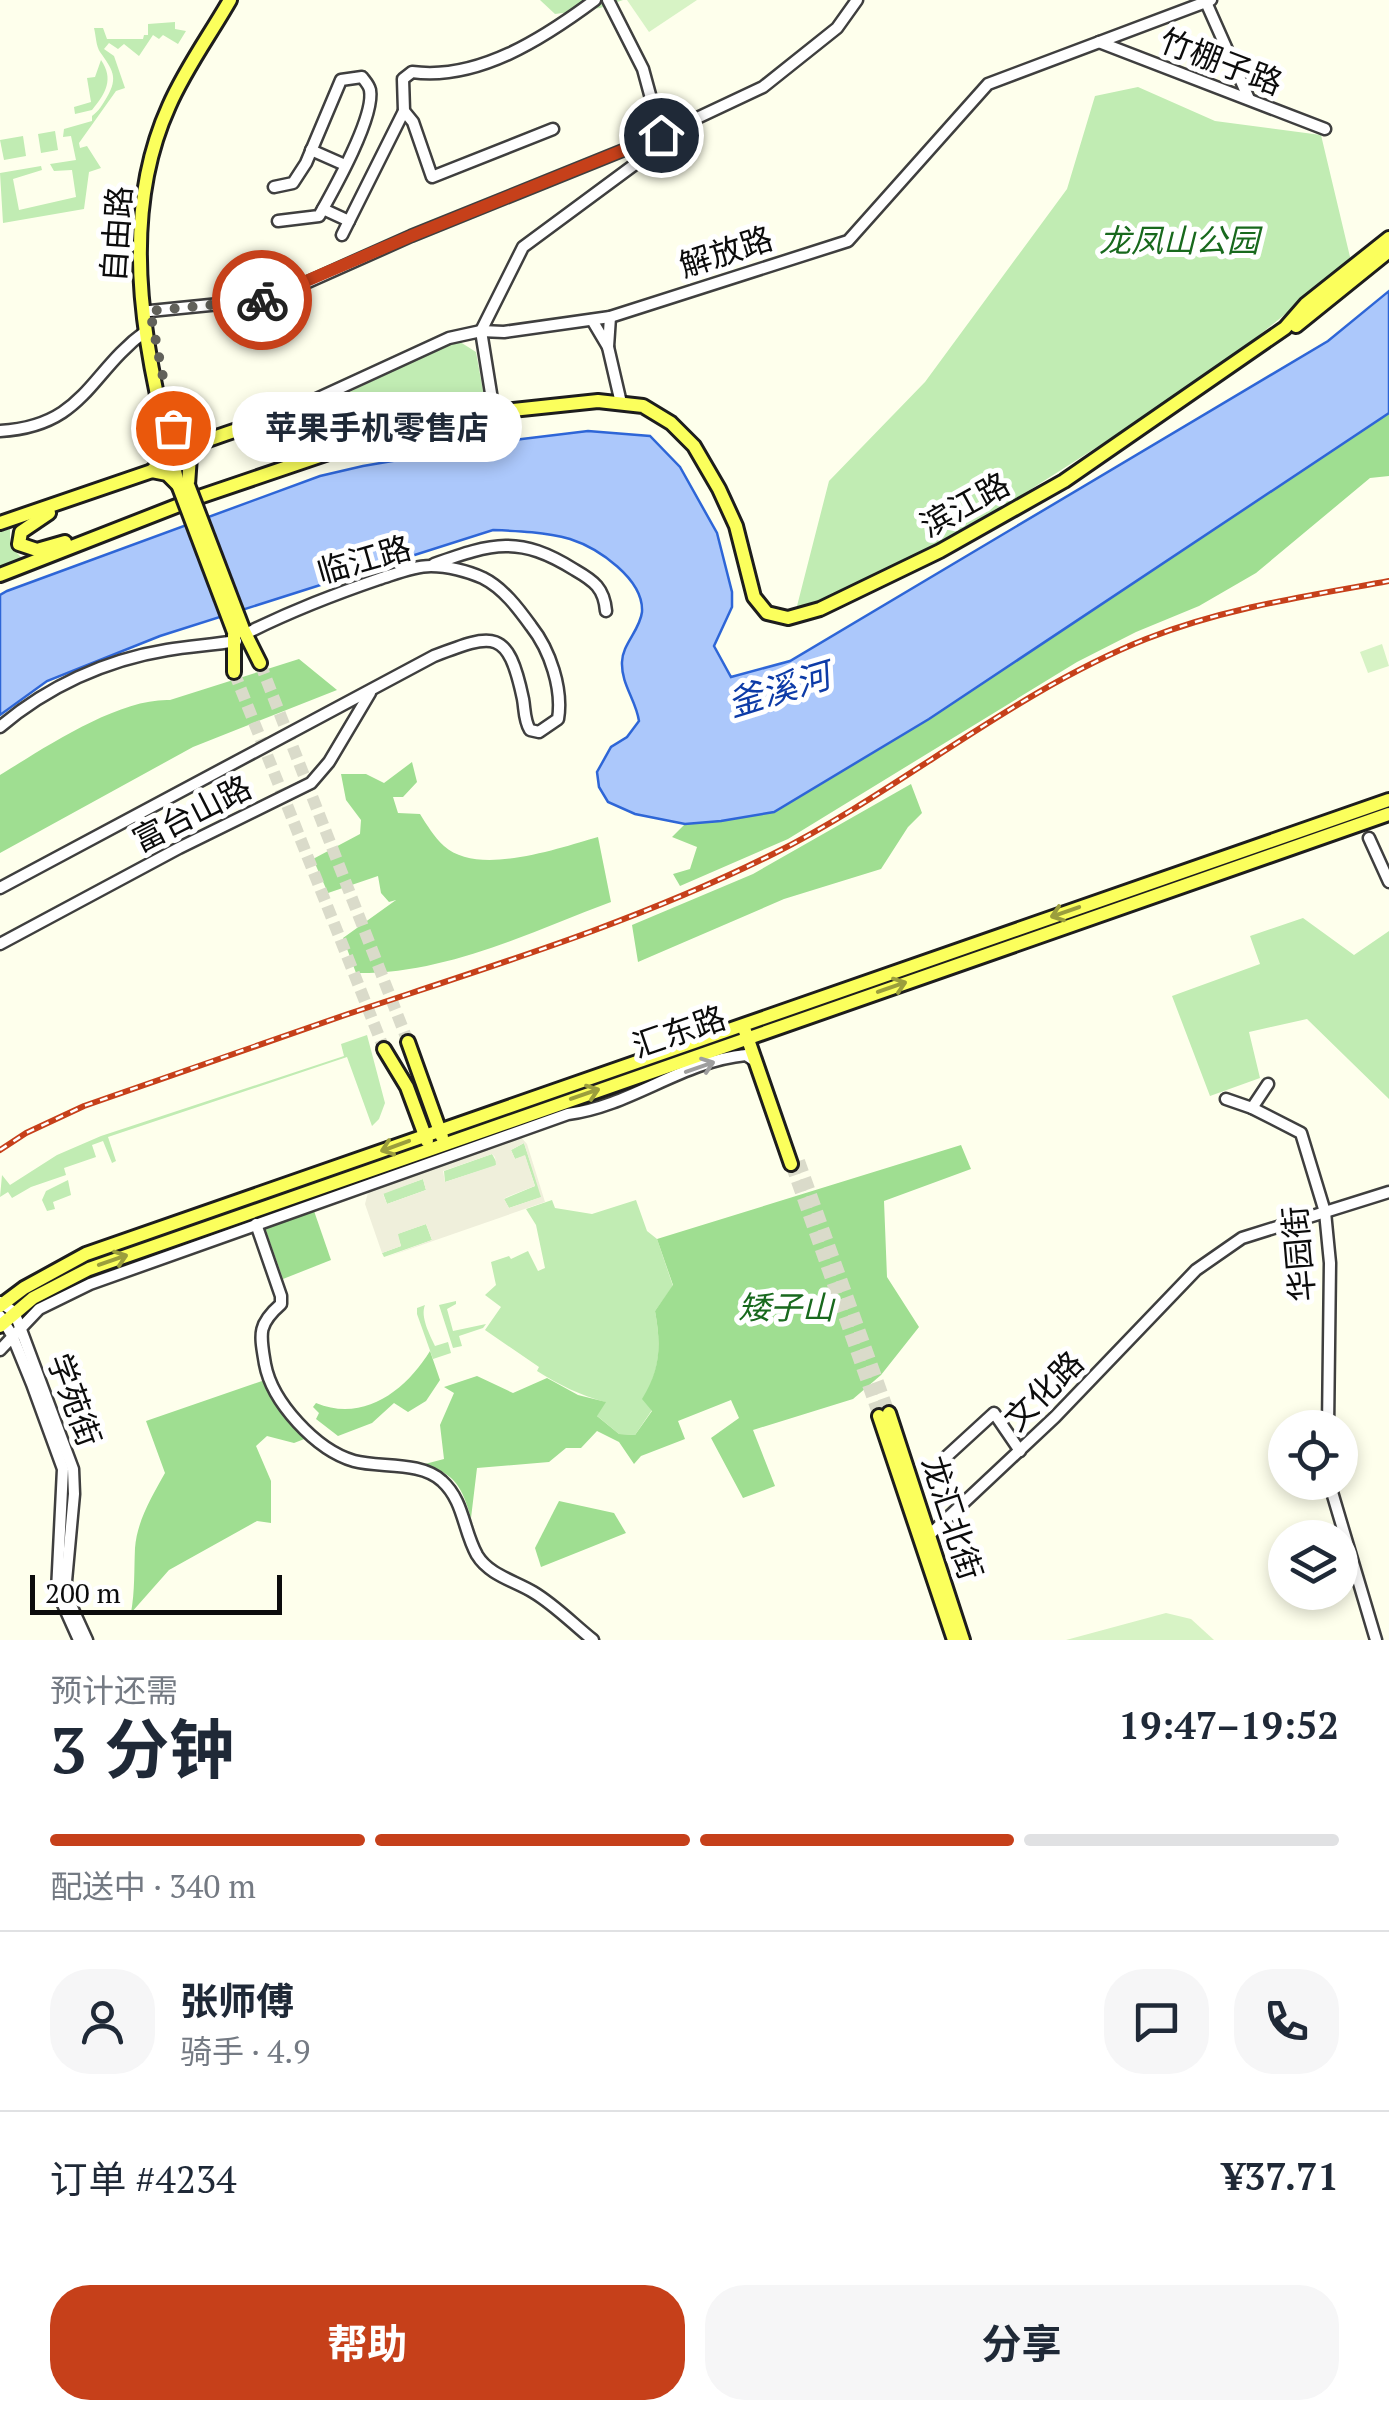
<!DOCTYPE html>
<html lang="zh">
<meta charset="utf-8">
<style>
body{margin:0;font-family:"PT Serif","Noto Sans SC",serif;background:#f6f6f7;color:#1f2937;height:100vh;display:flex;flex-direction:column;font-size:38px;white-space:nowrap}
*{box-sizing:border-box;margin:0}
p{font-size:32px;color:#747a83}
.icon{flex:none;width:55px;height:55px;fill:none;stroke:currentColor;stroke-width:2;stroke-linecap:round;stroke-linejoin:round}
.map{position:relative;height:1640px;overflow:hidden}
.details{display:flex;flex-direction:column;background:#fff;flex:1}
.details>*{flex:none}
.controls{position:absolute;left:1268px;top:1410px;display:grid;gap:20px}
.controls a{display:grid;place-items:center;width:90px;height:90px;border-radius:50%;background:#fff;box-shadow:0 5px 15px #0003;font-size:50px}
.scale{position:absolute;left:30px;bottom:25px;width:252px;box-sizing:border-box;padding-left:10px;border:5px solid #0c0c0c;border-top:0;font-size:28px;line-height:35px;white-space:nowrap;color:#0c0c0c;-webkit-text-stroke:8px #fff;paint-order:stroke}
.pin{position:absolute;display:grid;place-items:center;width:85px;height:85px;color:#fff;margin:-42px;border:5px solid #fff;border-radius:50%;box-shadow:0 2px 10px #0007}
.courier{position:absolute;display:grid;place-items:center;width:100px;height:100px;margin:-50px;border:8px solid #c6401a;border-radius:50%;background:#fff;color:#222;box-shadow:0 2px 12px #0007}
.bubble{position:absolute;height:70px;border-radius:35px;background:#fff;box-shadow:0 5px 15px #0003;font-size:32px;font-weight:700;line-height:70px;text-align:center}
.summary em{font-style:normal;font-weight:700}
.summary div{display:flex;flex-direction:column-reverse}
.summary{display:flex;align-items:center;justify-content:space-between;height:170px;padding:0 50px}
h1{font-size:65px;font-weight:700;line-height:75px}
.bar{display:grid;grid-template-columns:repeat(4,1fr);gap:15px 10px;align-content:center;height:120px;padding:0 50px}
.bar i{height:12px;border-radius:8px;background:#e0e1e3}
.bar .current{background:#c6401a}
.bar p{grid-column:span 4}
.line{display:flex;align-items:center;gap:25px;padding:0 50px;border-top:2px solid #e0e1e3}
.line div{flex:1}
.round{display:grid;place-items:center;flex:none;width:105px;height:105px;border-radius:40px;background:#f6f6f7}
.primary-button{display:flex;gap:20px;margin-top:auto;padding:20px 50px}
.primary-button a{flex:1;height:115px;border-radius:40px;background:#c6401a;color:#fff;font-size:40px;font-weight:700;line-height:115px;text-align:center}
.primary-button a+a{background:#f6f6f7;color:#1f2937}
.map>svg:first-child{display:block}
</style>
<div class="map">
<svg width="1389" height="1640" viewBox="0 0 1389 1640">
<rect width="100%" height="100%" fill="#feffec"/>
<g fill="#c1ecb3">
<polygon points="540,0 623,0 600,8 555,14"/>
<path d="M 175,22 L 175,29 L 186,31 L 178,44 L 163,35 L 159,39 L 153,35 L 139,56 L 124,44 L 118,49 L 109,43 L 104,49 L 114,56 L 125,88 L 116,91 L 79,143 L 80,148 L 87,146 L 101,168 L 89,172 L 84,209 L 3,223 L 0,173 L 41,166 L 42,170 L 13,179 L 19,210 L 76,197 L 72,170 L 54,171 L 50,164 L 76,160 L 71,136 L 63,137 L 64,129 L 92,121 L 92,116 C 99,111 102,105 107,97 C 119,77 112,69 100,52 C 96,46 96,36 94,28 L 103,28 L 107,39 L 143,39 L 144,35 L 148,35 L 148,24 Z"/>
<path d="M 101,60 C 114,79 106,93 92,110 L 75,114 L 74,107 L 91,102 L 87,78 L 95,77 Z"/>
<polygon points="1138,87 1215,121 1321,135 1351,261 1210,375 939,548 796,610 829,481 925,382 1067,189 1095,96"/>
<polygon points="55,131 58,150 41,153 38,134"/>
<polygon points="23,136 26,156 4,160 0,140"/>
<polygon points="457,340 476,352 485,402 351,437 351,418 346,407 331,401"/>
<polygon points="10,529 10,546 22,558 0,567 0,532"/>
<polygon points="1303,918 1354,955 1389,931 1389,1099 1307,1019 1249,1032 1260,1078 1210,1096 1172,996 1260,964 1250,936"/>
<polygon points="367,1035 385,1103 379,1119 372,1126 347,1057 108,1137 116,1161 112,1163 103,1141 92,1145 96,1157 64,1168 66,1175 31,1187 12,1198 8,1192 0,1197 2,1175 10,1185 57,1155 101,1136 344,1056 341,1044"/>
<polygon points="524,1143 542,1197 509,1208 504,1199 535,1186 525,1156 515,1159 511,1150"/>
<polygon points="492,1154 497,1163 495,1166 445,1182 444,1171"/>
<polygon points="423,1179 426,1190 387,1204 383,1193"/>
<polygon points="68,1180 71,1195 53,1202 55,1209 47,1211 42,1200 46,1191"/>
<path d="M 552,1200 L 555,1208 L 592,1214 L 636,1200 L 647,1231 L 657,1239 L 673,1286 L 655,1311 C 661,1344 661,1369 643,1399 L 652,1410 L 635,1435 L 619,1434 L 596,1415 L 605,1402 C 580,1395 559,1385 537,1371 L 539,1367 L 485,1330 L 501,1307 L 485,1295 L 496,1285 L 491,1262 L 509,1256 L 511,1259 L 528,1251 L 538,1271 L 545,1268 L 536,1225 L 526,1209 Z"/>
<polygon points="426,1224 432,1240 384,1257 382,1253 401,1246 397,1234"/>
<polygon points="456,1301 456,1304 447,1309 453,1331 486,1324 483,1328 459,1336 462,1346 453,1348 439,1305"/>
<path d="M 425,1305 C 420,1317 430,1335 435,1346 L 448,1342 L 451,1353 L 433,1359 L 417,1314 L 417,1308 Z"/>
</g>
<g fill="#9fde91">
<polygon points="1389,413 1389,476 1370,478 1256,573 1199,606 1136,632 1077,662 788,839 680,886 673,874 690,869 697,847 672,837 685,824 721,821 774,812 929,719"/>
<path d="M 299,659 L 337,690 L 193,747 L 0,853 L 0,775 C 44,748 118,698 170,700 Z"/>
<path d="M 412,762 L 417,782 L 403,797 L 393,797 L 398,813 L 420,814 C 427,825 434,837 444,846 C 478,877 559,848 598,837 L 611,902 C 528,933 446,974 356,973 L 343,938 L 396,900 L 389,902 L 381,893 L 378,876 L 328,893 L 313,859 L 360,834 L 361,820 L 346,800 L 341,774 L 366,774 L 384,783 Z"/>
<polygon points="911,784 922,813 908,827 881,869 784,899 638,962 632,925 753,874"/>
<path d="M 961,1145 L 971,1169 L 884,1201 L 887,1277 L 919,1327 L 881,1375 L 853,1399 L 753,1430 L 775,1486 L 743,1498 L 711,1438 L 739,1418 L 731,1400 L 678,1421 L 685,1439 L 641,1456 L 634,1464 L 619,1442 L 597,1431 L 581,1448 L 566,1448 L 549,1462 L 477,1468 L 471,1518 C 462,1487 456,1475 425,1464 L 444,1459 L 440,1425 L 454,1393 L 444,1387 L 477,1376 L 513,1393 L 547,1378 L 578,1395 L 606,1402 L 597,1416 L 619,1434 L 635,1435 L 652,1411 L 642,1399 C 661,1369 661,1344 655,1311 L 673,1285 L 657,1239 Z"/>
<polygon points="313,1208 331,1260 283,1279 264,1225"/>
<path d="M 430,1351 L 440,1380 L 426,1401 L 408,1412 L 394,1403 L 372,1423 L 338,1436 L 316,1419 L 319,1413 L 313,1407 L 316,1403 C 364,1423 406,1390 430,1351 Z"/>
<path d="M 262,1381 L 289,1423 L 307,1438 L 294,1443 L 267,1436 L 256,1446 L 271,1481 L 271,1523 L 257,1521 L 169,1570 L 131,1613 C 135,1591 134,1570 135,1548 C 137,1521 152,1496 165,1473 L 146,1421 Z"/>
<polygon points="559,1501 614,1513 626,1533 541,1567 535,1548"/>
</g>
<g fill="#d7f3c5">
<polygon points="627,0 697,0 649,32"/>
<polygon points="1382,644 1389,666 1368,673 1360,652"/>
<polygon points="1166,1613 1191,1619 1214,1640 1066,1640"/>
</g>
<path fill="#efefdb" fill-rule="evenodd" d="M 519,1135 L 527,1144 L 545,1202 L 384,1258 L 432,1240 L 426,1224 L 398,1234 L 401,1246 L 382,1253 L 365,1204 L 369,1189 ZM 524,1143 L 541,1197 L 509,1208 L 504,1199 L 507,1197 L 535,1186 L 525,1155 L 515,1159 L 511,1150 ZM 492,1154 L 495,1157 L 496,1165 L 445,1182 L 443,1171 ZM 423,1179 L 426,1190 L 387,1204 L 383,1194 Z"/>
<path fill="#acc8fb" stroke="#2e66d7" stroke-width="2.5" d="M 1389,291 L 1389,413 L 929,719 L 774,812 L 721,821 L 685,824 L 635,814 L 608,802 L 599,787 L 597,772 L 611,747 L 627,737 L 639,721 C 636,700 621,684 622,662 C 622,645 640,630 642,612 C 644,579 598,548 570,539 C 545,532 519,531 493,530 L 160,636 L 47,681 L 0,715 L 0,595 L 7,591 L 320,476 L 363,466 L 522,439 L 588,431 L 650,436 L 680,467 L 717,533 L 732,592 L 732,607 L 714,646 L 731,677 L 790,661 L 1328,341 Z"/>
<g fill="none" stroke-linecap="round" stroke-linejoin="round">
<g stroke="#dadbca" stroke-width="12" stroke-dasharray="12 6" stroke-linecap="butt">
<polyline points="260,663 408,1042"/>
<polyline points="234,672 384,1049"/>
<polyline points="799,1161 889,1413"/>
<polyline points="791,1164 879,1416"/>
</g>
<defs>
<g id="minor">
<polyline points="1205,0 1249,99"/>
<polyline points="1099,42 1325,129"/>
<path d="M 553,129 L 432,177 L 413,122 L 404,111 L 403,79 L 412,72 C 478,81 544,38 595,0"/>
<polyline points="311,150 345,165"/>
<path d="M 274,187 L 293,183 L 306,163 L 341,80 L 362,77 C 365,81 369,85 370,90 C 375,117 333,191 319,216 L 278,221"/>
<polyline points="323,209 349,221"/>
<polyline points="342,235 404,111"/>
<polyline points="150,311 270,299 411,236 661,135 763,87 837,28 857,0"/>
<polyline points="592,320 608,347 610,317"/>
<polyline points="608,347 621,403"/>
<polyline points="288,412 449,338 481,331 504,332 610,317 848,241 988,84 1211,0"/>
<polyline points="494,412 481,331 523,247 661,145 661,135 643,69 608,0"/>
<path d="M 0,431 C 85,426 89,372 146,331"/>
<path d="M 434,564 C 493,543 519,535 575,570 C 594,581 604,588 606,611"/>
<path d="M 0,727 C 47,687 105,660 167,650 C 190,646 213,645 236,641"/>
<polyline points="1369,838 1389,882"/>
<path d="M 0,888 L 434,656 C 494,633 508,628 523,699 C 525,710 524,720 530,730 L 539,732 L 558,719 C 563,689 550,650 531,626 C 518,608 503,588 483,578 C 468,571 447,566 431,566 C 414,566 395,574 379,579 C 332,595 289,612 245,634"/>
<polyline points="0,944 179,848 311,783 329,762 370,693"/>
<polyline points="1226,1099 1252,1108 1268,1084"/>
<polyline points="1252,1108 1301,1133 1325,1212 1330,1263 1328,1428"/>
<path d="M 256,1224 L 281,1296 L 281,1304 C 257,1325 260,1334 265,1364 C 272,1402 316,1450 354,1461 C 380,1468 421,1461 442,1481 C 464,1501 463,1530 477,1555 C 489,1575 515,1581 533,1592 C 555,1605 574,1625 593,1640"/>
<polyline points="0,1302 14,1312 20,1327 73,1469 74,1494 65,1592 87,1640"/>
<polyline points="0,1316 12,1335 32,1384 63,1469 57,1591 79,1640"/>
<path d="M 0,1350 L 39,1309 L 90,1284 L 568,1114 C 631,1106 682,1061 746,1055 L 755,1061"/>
<polyline points="946,1457 994,1413 1020,1451"/>
<polyline points="1329,1482 1376,1640"/>
<polyline points="924,1540 1055,1417 1196,1270 1242,1238 1389,1192"/>
</g>
<g id="major">
<polyline points="1296,326 1389,251"/>
<polyline points="173,428 183,439 196,444 190,456 188,485"/>
<polyline points="167,442 162,459 152,471 167,474 178,485"/>
<path d="M 196,444 C 227,434 308,401 337,415 C 345,438 325,443 308,452"/>
<path d="M 179,487 C 148,365 114,227 169,106 C 185,69 210,35 230,0"/>
<polyline points="49,513 21,532 19,544 37,550 65,542"/>
<polyline points="0,523 152,471"/>
<polyline points="0,575 202,496 358,443 494,412 598,401 643,406 671,423 694,446 719,489 736,526 754,597 767,613 788,618 820,609 940,551 1064,481 1285,328 1306,304 1389,238"/>
<polyline points="243,629 260,663"/>
<polyline points="234,672 234,632"/>
<polyline points="745,1031 791,1164"/>
<polyline points="408,1042 442,1137"/>
<polyline points="384,1049 407,1087 427,1141"/>
<polyline points="0,1306 24,1288 86,1254 1389,800"/>
<polyline points="0,1326 33,1298 89,1269 1389,814"/>
<polyline points="889,1413 963,1640"/>
<polyline points="879,1416 954,1640"/>
</g>
</defs>
<use href="#minor" stroke="#3f3f3f" stroke-width="15"/>
<use href="#major" stroke="#1d1d1d" stroke-width="18"/>
<use href="#minor" stroke="#fff" stroke-width="10"/>
<use href="#major" stroke="#fbff5c" stroke-width="12"/>
<defs>
<path id="rail" d="M 0,1150 L 26,1133 L 84,1106 C 172,1075 260,1044 348,1014 C 492,966 637,922 773,854 C 901,790 1013,692 1146,639 C 1224,608 1307,596 1389,581"/>
</defs>
<use href="#rail" stroke="#c6401a" stroke-width="6"/>
<use href="#rail" stroke="#fff" stroke-width="2.5" stroke-dasharray="8" stroke-linecap="butt"/>
<defs>
<g id="major-bridge">
<polyline points="188,485 243,629"/>
<polyline points="179,487 234,632"/>
</g>
</defs>
<use href="#major-bridge" stroke="#1d1d1d" stroke-width="18" stroke-linecap="butt"/>
<use href="#major-bridge" stroke="#fbff5c" stroke-width="12"/>
</g>
<defs><path id="oneway-shaft" d="M-6 0H5M1.5-3L5.5 0L1.5 3" fill="none" stroke-width="1.6" stroke-linecap="round" stroke-linejoin="round" transform="scale(2.5)"/></defs>
<g stroke="#9b9e3c">
<use href="#oneway-shaft" transform="translate(1065 912) rotate(161)"/>
<use href="#oneway-shaft" transform="translate(892 987) rotate(-19)"/>
<use href="#oneway-shaft" transform="translate(585 1094) rotate(-19)"/>
<use href="#oneway-shaft" transform="translate(395 1146) rotate(160)"/>
<use href="#oneway-shaft" transform="translate(113 1260) rotate(-19)"/>
</g>
<use stroke="#9e9e9e" href="#oneway-shaft" transform="translate(700 1067) rotate(-19)"/>
<g fill="none" stroke-linecap="round" stroke-linejoin="round">
<polyline stroke="#61615a" stroke-width="10" stroke-dasharray="0 18" points="173,428 150,311 262,300"/>
<polyline stroke="#c6401a" stroke-width="12" points="262,300 411,236 661,135"/>
</g>
<g text-anchor="middle" stroke-width="10" stroke-linejoin="round" paint-order="stroke">
<g font-size="32" fill="#0c0c0c" stroke="#fff">
<text transform="translate(1221 62) rotate(21)" y="11">竹棚子路</text>
<text transform="translate(117 234) rotate(-86)" y="11">自由路</text>
<text transform="translate(726 252) rotate(-18)" y="11">解放路</text>
<text transform="translate(965 505) rotate(-29)" y="11">滨江路</text>
<text transform="translate(364 560) rotate(-16)" y="11">临江路</text>
<text transform="translate(192 814) rotate(-27)" y="11">富台山路</text>
<text transform="translate(679 1032) rotate(-19)" y="11">汇东路</text>
<text transform="translate(1299 1254) rotate(-95)" y="11">华园街</text>
<text transform="translate(1044 1391) rotate(-45)" y="11">文化路</text>
<text transform="translate(74 1400) rotate(70)" y="11">学苑街</text>
<text transform="translate(952 1518) rotate(72)" y="11">龙汇北街</text>
</g>
<g font-size="32" font-style="italic" fill="#18691d" stroke="#fff">
<text x="1179" y="252">龙凤山公园</text>
<text x="786" y="1319">矮子山</text>
</g>
<g font-size="35" font-style="italic" fill="#0d3ba7" stroke="#fff">
<text transform="translate(779 690) rotate(-17)" y="12">釜溪河</text>
</g>
</g>
</svg>
<div class="controls">
<a><svg class="icon" aria-label="locate" viewBox="0 0 24 24"><circle cx="12" cy="12" r="6"/><path d="M12 2v4M12 18v4M2 12h4M18 12h4"/></svg></a>
<a><svg class="icon" aria-label="layers" viewBox="0 0 24 24"><path d="M12 4l9 5-9 5-9-5zM3 14l9 5 9-5"/></svg></a>
</div>
<div class="scale">200 m</div>
<div class="pin" style="left:173px;top:428px;background:#ea580c"><svg class="icon" aria-label="bag" viewBox="0 0 24 24"><path d="M5 8h14l-1 12H6zM9 8a3 3 0 0 1 6 0"/></svg></div>
<div class="pin" style="left:661px;top:135px;background:#1f2937"><svg class="icon" aria-label="home" viewBox="0 0 24 24"><path d="M3 11l9-7 9 7M6 9v11h12V9"/></svg></div>
<div class="courier" style="left:262px;top:300px"><svg class="icon" aria-label="bike" viewBox="0 0 24 24"><circle cx="6" cy="16" r="4"/><circle cx="18" cy="16" r="4"/><path d="M6 16l4-8h5l3 8M10 8l3 8H6M13 5h3"/></svg></div>
<div class="bubble" style="left:232px;top:392px;width:290px">苹果手机零售店</div>
</div>
<section class="details">
<div class="summary"><div><h1>3 分钟</h1><p>预计还需</p></div><em>19:47–19:52</em></div>
<div class="bar"><i class="current"></i><i class="current"></i><i class="current"></i><i></i><p>配送中 · 340 m</p></div>
<div class="line" style="height:180px"><a class="round"><svg class="icon" aria-label="person" viewBox="0 0 24 24"><circle cx="12" cy="8" r="4"/><path d="M4 21q1-7 8-7t8 7"/></svg></a><div><b>张师傅</b><p>骑手 · 4.9</p></div><a class="round"><svg class="icon" aria-label="chat" viewBox="0 0 24 24"><path d="M4 5h16v11H9l-5 4z"/></svg></a><a class="round"><svg class="icon" aria-label="phone" viewBox="0 0 24 24"><path d="M5 4h4l2 5-3 2q2 4 5 5l2-3 5 2v4C11 20 4 13 5 4z"/></svg></a></div>
<div class="line" style="height:130px"><div>订单 #4234</div><b>¥37.71</b></div>
<div class="primary-button"><a>帮助</a><a>分享</a></div>
</section>
